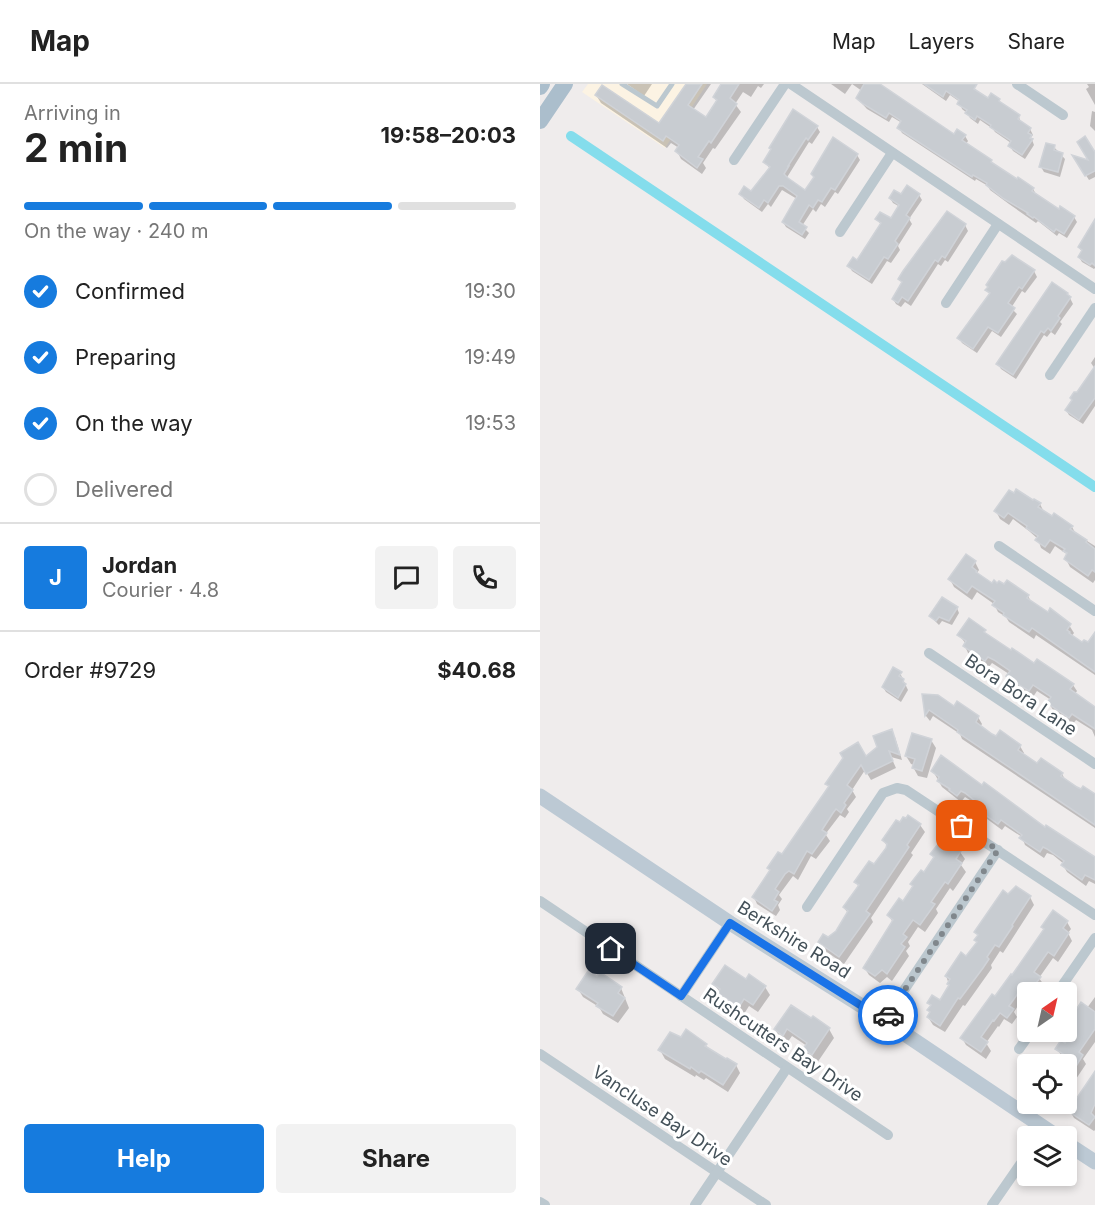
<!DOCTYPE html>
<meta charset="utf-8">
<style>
body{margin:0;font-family:Inter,sans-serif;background:#f2f2f2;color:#222;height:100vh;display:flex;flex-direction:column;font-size:22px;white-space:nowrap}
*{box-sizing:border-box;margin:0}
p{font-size:20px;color:#767676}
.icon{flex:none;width:33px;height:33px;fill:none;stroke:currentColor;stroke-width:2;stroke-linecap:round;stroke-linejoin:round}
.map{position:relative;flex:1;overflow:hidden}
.sheet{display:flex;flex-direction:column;background:#fff;width:540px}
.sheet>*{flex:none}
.needle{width:39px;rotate:34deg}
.tools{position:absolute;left:477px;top:898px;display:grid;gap:12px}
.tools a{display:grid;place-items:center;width:60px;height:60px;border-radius:6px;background:#fff;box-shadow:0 3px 9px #0003;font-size:30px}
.pin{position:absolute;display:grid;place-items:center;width:51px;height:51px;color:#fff;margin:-26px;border-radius:12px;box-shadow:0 3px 9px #0006}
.courier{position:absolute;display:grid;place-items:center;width:60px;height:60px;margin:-30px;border:4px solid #1a73e8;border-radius:50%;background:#fff;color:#222;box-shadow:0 2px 8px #0007}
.head em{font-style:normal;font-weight:700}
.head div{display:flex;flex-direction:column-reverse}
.head{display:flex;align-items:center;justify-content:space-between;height:102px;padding:0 24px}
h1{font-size:39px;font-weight:700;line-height:45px}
.bar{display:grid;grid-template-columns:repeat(4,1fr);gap:9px 6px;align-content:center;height:72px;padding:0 24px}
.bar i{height:8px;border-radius:4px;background:#e0e0e0}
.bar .active{background:#167bde}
.bar p{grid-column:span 4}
.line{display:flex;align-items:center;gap:15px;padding:0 24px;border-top:2px solid #e0e0e0}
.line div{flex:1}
.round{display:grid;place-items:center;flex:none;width:63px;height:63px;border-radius:6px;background:#f2f2f2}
ol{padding:0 24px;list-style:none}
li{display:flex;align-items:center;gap:18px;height:66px}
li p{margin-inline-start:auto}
li .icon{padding:6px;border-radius:50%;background:#167bde;color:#fff;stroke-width:4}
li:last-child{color:#767676}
li i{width:33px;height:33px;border:3px solid #e0e0e0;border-radius:50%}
.button{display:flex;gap:12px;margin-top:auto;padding:12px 24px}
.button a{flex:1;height:69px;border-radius:6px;background:#167bde;color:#fff;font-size:24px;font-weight:700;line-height:69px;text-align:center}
.button a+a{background:#f2f2f2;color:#222}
header{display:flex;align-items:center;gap:36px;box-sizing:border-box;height:84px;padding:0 30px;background:#fff;border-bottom:2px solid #e0e0e0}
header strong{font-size:28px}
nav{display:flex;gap:33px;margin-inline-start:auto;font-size:21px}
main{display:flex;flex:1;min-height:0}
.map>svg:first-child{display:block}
</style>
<header>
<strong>Map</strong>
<nav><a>Map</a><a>Layers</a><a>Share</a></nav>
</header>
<main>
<section class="sheet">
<div class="head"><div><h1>2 min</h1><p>Arriving in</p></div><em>19:58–20:03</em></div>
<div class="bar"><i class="active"></i><i class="active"></i><i class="active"></i><i></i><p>On the way · 240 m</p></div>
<ol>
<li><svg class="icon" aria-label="check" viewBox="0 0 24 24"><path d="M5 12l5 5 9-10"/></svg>Confirmed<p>19:30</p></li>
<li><svg class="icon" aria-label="check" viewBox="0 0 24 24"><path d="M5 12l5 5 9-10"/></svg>Preparing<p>19:49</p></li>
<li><svg class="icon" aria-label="check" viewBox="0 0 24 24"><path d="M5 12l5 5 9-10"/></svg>On the way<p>19:53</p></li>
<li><i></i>Delivered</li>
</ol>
<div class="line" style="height:108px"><b class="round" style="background:#167bde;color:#fff">J</b><div><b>Jordan</b><p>Courier · 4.8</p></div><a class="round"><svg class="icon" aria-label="chat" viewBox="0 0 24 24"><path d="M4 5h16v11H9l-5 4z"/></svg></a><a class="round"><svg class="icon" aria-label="phone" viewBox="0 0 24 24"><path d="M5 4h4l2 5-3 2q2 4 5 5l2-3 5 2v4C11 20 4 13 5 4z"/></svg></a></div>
<div class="line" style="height:78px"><div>Order #9729</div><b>$40.68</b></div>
<div class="button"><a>Help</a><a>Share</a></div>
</section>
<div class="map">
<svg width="555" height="1121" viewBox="0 0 555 1121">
<rect width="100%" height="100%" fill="#efecec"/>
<polygon fill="#fcf3e3" points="48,0 167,0 125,64 42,8"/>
<g fill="#0003">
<polygon points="87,0 112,0 104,12"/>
<polygon points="147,0 171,0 153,26 166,35 177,18 174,13 183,0 224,0 221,4 218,2 211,13 203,8 195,20 201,28 175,65 173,64 163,79 166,84 162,90 141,75 137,67 139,64 131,59 127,64 61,19 56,11 119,41"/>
<polygon points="291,0 312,0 305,10"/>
<polygon points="312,0 337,0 414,53 425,52 428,57 426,60 451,77 454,82 493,105 496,110 519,127 521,124 534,133 537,138 527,154 519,149 517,152 498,137 496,139 469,120 450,106 448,102 436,95 435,97 362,49 359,44 362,39 352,33 349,38 327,25 317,14 322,7"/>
<polygon points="382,0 430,0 448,17 459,16 462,21 479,33 481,39 490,45 493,51 491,53 494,61 485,75 473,67 470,62 471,59 455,48 453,45 440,36 438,40 430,34 427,29 422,25 420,18 410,11 406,17"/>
<polygon points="547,0 555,0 555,21 546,5 549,3"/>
<polygon points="552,27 555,28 555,47 550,42"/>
<polygon points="277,43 280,48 272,60 269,58 246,95 265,108 275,94 272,90 293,55 317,71 320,76 298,110 295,108 285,123 281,120 276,128 273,125 262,142 269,149 265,155 246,143 243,138 257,115 242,106 231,123 228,120 222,128 204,115 201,110 212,109 230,85 225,78"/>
<polygon points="514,63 525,75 520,93 504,88 501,83"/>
<polygon points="555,71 555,93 549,96 535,74 551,78"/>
<polygon points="379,111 382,116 369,135 372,140 358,162 360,166 351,179 347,177 332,200 312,187 309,182 318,178 341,141 337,135 351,137 360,123 353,119 350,114"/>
<polygon points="555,138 555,184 554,185 542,178 539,173 542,168 539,163"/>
<polygon points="425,141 428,147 408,178 405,176 401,182 398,180 371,222 365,218 361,223 356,220 353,215 363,199 360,195"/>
<polygon points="494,187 497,193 485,209 482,207 471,224 477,230 461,253 452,247 437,269 422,259 419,254 450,211 447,206"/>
<polygon points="530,214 533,220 520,238 522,240 515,251 511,248 507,253 504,251 476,295 461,285 458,280"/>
<polygon points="555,273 555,285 551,279"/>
<polygon points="555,285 555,322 543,340 529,331 526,326"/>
<polygon points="500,420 504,428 532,443 536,450 555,462 555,496 553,499 530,483 526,475 528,471 515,462 510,470 501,464 498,455 489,447 473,435 469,441 460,435 456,427"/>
<polygon points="435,478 439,486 437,489 452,501 464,502 467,498 488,512 492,519 529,541 534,549 531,553 542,560 548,561 555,557 555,591 496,551 494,555 469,538 466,533 458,528 454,520 437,508 432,516 414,503 410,495"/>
<polygon points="417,524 419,529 412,541 402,537 399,541 390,532"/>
<polygon points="444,547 447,552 494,581 533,601 537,607 535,610 555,624 555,653 552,646 536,636 533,640 513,626 509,619 511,616 497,607 493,613 472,599 468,592 469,590 452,579 449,583 428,569 425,562 426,560 419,551"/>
<polygon points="360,589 368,606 361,618 346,608 343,603"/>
<polygon points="383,611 415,624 418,619 438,633 442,640 440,643 451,651 480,662 484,669 482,671 497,681 522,690 526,697 536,704 555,712 555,744 422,655 420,650 393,632 390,637 386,632"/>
<polygon points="355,653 362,676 351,673 356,684 331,696 325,686 312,706 316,713 307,725 309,728 305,734 300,731 287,748 286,751 290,757 276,775 271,772 258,796 253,792 239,811 242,815 238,821 240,826 236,832 217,820 214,813 231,788 229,784 242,772 289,703 287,700"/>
<polygon points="391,656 396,664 387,694 378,692 373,683 374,681 371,680 366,672"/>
<polygon points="393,687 505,745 555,775 555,800 549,797 546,802 527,788 523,781 524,780 513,771 507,769 504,774 485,761 482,753 465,742 462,746 443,732 439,725 441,723 425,713 421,718 402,703"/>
<polygon points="380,741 385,748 371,769 373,771 331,834 333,838 304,880 284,866 279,858 288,855 297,847 308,829 304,824 319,804 316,798 334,782 347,763 344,756"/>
<polygon points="420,768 425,775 421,781 426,788 413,807 410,804 396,825 398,829 385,848 378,843 368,858 370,862 366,867 369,872 352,897 347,893 340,899 329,891 324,883 353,839 349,831 364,819 374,804 371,800 384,790 395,775 392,770"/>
<polygon points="490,813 494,821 463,869 460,867 451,881 452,884 425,922 423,921 405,948 393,941 388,933 391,923 389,919 400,918 410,903 406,892 427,874 438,859 438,852 436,848"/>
<polygon points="527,838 531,845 528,849 532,857 518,878 513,874 499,894 504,901 498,909 488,909 488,917 483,914 474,928 477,933 472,940 464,935 459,943 458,942 446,959 451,967 446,975 426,961 422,954"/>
<polygon points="206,897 225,903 230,911 218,928 209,922 204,930 184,917 174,900"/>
<polygon points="81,904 89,924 78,939 63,930 59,923 43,913 38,905"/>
<polygon points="555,913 555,958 543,975 546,980 526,1010 526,981 518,981 523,974 517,965 525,961 534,948 528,940 547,924"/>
<polygon points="273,934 289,945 294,954 277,979 269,973 265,965 267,962 252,952 247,959 240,954 235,945 271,937"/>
<polygon points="166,961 169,966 196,981 200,989 188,1008 166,994 164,996 156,991 155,993 125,975 120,966"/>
<polygon points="555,989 555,1046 554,1047 534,1034 530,1027"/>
</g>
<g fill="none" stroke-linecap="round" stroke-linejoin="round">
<polyline stroke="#84ddec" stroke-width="10" points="31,52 555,403"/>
</g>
<g fill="#c8ccd1" stroke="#d0d3d8" stroke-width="1.5">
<polygon points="146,0 162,0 148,21 166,33 177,16 173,13 181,0 199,0 190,14 197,20 171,59 169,57 158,73 163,75 157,84 135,67 139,61 126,52 123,57 55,11 62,1 119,39"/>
<polygon points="324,0 340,0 414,50 417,45 426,51 422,56 452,76 451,78 477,95 478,93 494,104 492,107 519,125 520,122 535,132 524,150 516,145 514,148 494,133 493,134 487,130 488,129 464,115 446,101 447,99 433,91 432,93 357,44 361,37 349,29 346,34 323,20 316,14"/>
<polygon points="384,0 437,0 434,5 448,14 451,9 460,15 459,17 480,31 478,35 491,44 488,49 492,51 490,54 493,55 482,71 468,62 471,57 450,43 451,41 437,32 435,36 425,29 427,26 417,20 419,16 406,7 403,13"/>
<polygon points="253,25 278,42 268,56 266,54 248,82 249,82 244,90 248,94 265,106 274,93 271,90 293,53 318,70 295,106 291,104 282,118 278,116 273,124 269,121 259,138 267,143 262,151 242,138 257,112 243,102 239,102 228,119 224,116 219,124 199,110 204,102 211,107 230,83 223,78 231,65 229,64"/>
<polygon points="545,52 555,68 555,87 545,92 532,71 548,76 537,58"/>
<polygon points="506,59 515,61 514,66 523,69 518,88 499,83"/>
<polygon points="367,101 380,110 366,131 370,134 355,157 358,160 348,175 344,173 329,196 307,182 313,173 317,176 341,139 335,135 340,128 351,134 359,121 349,114 354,106 361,110"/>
<polygon points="407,127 426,140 405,174 402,172 398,178 395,176 368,217 362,213 358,219 352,215 362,198 358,195 363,187"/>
<polygon points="555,135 555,182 552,179 550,181 538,173 542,166 538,163"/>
<polygon points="472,171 495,186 482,205 479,203 468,219 475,224 458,249 448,243 433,265 417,254 450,209 445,206 448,203 446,201 462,177 465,178"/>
<polygon points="512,198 528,209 527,210 531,213 518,232 520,234 511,247 508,244 504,249 501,247 473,291 456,280"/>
<polygon points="555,282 555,314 539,336 525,326 532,316 530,314 534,308 537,308"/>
<polygon points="476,405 493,416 494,415 501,419 498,423 512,432 514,429 533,442 530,445 547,456 546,458 555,465 555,488 552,486 548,492 524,475 527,469 523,467 525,465 510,456 505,463 495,456 498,452 486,444 487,442 468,429 464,434 454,427 469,406 474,409"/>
<polygon points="426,470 436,477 432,483 437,487 436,488 452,499 454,496 457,499 459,497 464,500 467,496 489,511 487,514 508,528 510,524 531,540 527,546 530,548 529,549 542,558 544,556 548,558 555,548 555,588 492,544 489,548 463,531 464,529 452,521 455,517 432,502 427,509 408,495"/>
<polygon points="402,513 418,523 409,537 399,533 396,537 389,532"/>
<polygon points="429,534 446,546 444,548 471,566 472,564 494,579 497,575 534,600 530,605 555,623 555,645 532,630 529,634 507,619 511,613 493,601 489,607 474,598 466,592 470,587 454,576 448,573 445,577 423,562 426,557 417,551"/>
<polygon points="353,583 362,588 359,592 364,595 363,598 366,600 358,614 342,603"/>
<polygon points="382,610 398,611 414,622 417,617 439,632 436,638 452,650 456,652 460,646 481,661 478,666 497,679 501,674 523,689 521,692 537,703 541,705 543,702 555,710 555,741 417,648 418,646 389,626 385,632"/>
<polygon points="352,645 360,671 349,667 353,677 326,690 321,681 307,701 313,706 304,719 306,721 301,729 296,725 293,729 282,746 287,749 272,770 267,767 254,790 249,787 245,790 235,805 239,808 234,816 238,818 232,827 212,813 230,786 227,784 238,768 242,770 289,702 285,700 303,674 300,669 318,658 326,672 337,663 333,652"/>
<polygon points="372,649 392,655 382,687 372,684 375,675 365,672"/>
<polygon points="401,671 442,701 444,698 505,743 506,741 555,773 555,796 545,791 542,796 521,781 524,777 507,765 503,763 500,768 479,754 482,751 461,736 458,740 437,725 440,721 425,709 421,707 417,712 409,706 410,705 397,697 399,693 391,687"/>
<polygon points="368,731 381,740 367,761 369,763 326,827 330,830 299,873 278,858 283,850 288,853 296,847 308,827 303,823 319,801 314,798 329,777 334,780 346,764 347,760 342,756 356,736 360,738 363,733 366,734"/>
<polygon points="403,754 421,767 416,775 422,779 408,800 405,798 391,818 395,820 380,841 373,836 363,850 367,853 361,860 365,863 347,890 342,886 335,892 323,884 353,836 347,831 359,814 363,817 373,802 370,800 381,786 384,788 394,773 390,770"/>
<polygon points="476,802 491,812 472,841 473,842 459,863 455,861 447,873 449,875 443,884 420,915 418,914 400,942 387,933 390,928 387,926 391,921 387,919 392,911 400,916 409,901 407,900 410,895 405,892 421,868 426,872 437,858 434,856 438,851 434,848 463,806 468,810"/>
<polygon points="513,826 528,837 523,844 529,849 514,872 508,868 494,888 501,893 488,909 486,913 479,908 469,922 474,925 467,934 460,929 454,937 453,936 441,953 448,958 441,968 420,954 452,910 455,912 471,890 472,891 504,845 501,843"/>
<polygon points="185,881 206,895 209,890 226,902 213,921 204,915 199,923 178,909 180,905 172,900"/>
<polygon points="48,887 57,892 60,888 82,903 78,909 85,914 73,932 56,922 58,919 36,905"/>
<polygon points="541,918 555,928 555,945 539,968 543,971 532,989 526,985 526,981 516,981 523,970 515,965 521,956 525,959 534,945 527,940"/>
<polygon points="251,921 271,934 273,932 290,944 272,971 263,965 267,959 247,945 243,952 234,945"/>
<polygon points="146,945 167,960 165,962 186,975 187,974 197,980 183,1001 161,987 159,989 151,983 150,985 118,966 130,948 141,953"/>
<polygon points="555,987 555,1020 551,1029 555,1033 549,1041 528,1027"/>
</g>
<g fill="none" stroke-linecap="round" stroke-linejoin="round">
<polyline stroke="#bcc8cf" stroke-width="5" points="82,0 117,22 132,0"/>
<g stroke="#bcc8cf" stroke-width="10">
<polyline points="251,0 555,205"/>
<polyline points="477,0 523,31"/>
<polyline points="194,76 245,0"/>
<polyline points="300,148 352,69"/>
<polyline points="406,219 458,140"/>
<polyline points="510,291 555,224"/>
<polyline points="459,462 555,527"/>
<polyline points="389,569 555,680"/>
<polyline points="0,817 348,1051"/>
<polyline points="267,823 343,709 357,704 366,706 555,831"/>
<polyline points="517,909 555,854"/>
<polyline points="141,912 190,839"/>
<polyline points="344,936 458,766"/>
<polyline points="479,965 491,948"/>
<polyline points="0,970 226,1121"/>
<polyline points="0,1118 5,1121"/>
<polyline points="155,1121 247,984"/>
<polyline points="452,1121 488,1069"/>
</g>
<g stroke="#bcc9d4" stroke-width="15">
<polyline points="0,712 190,839 344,936 518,1053"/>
<polyline points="526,1059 555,1078"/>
</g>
<g stroke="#abbecc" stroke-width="16">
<polyline points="0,3 2,0"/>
<polyline points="0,37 25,0"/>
</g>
</g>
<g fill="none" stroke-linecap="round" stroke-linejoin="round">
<polyline stroke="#80878c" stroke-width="6" stroke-dasharray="0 10.8" points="348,931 458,766 422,742"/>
<polyline stroke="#1a73e8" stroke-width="8" points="71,865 141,912 190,839 344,936 348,931"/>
</g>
<g text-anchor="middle" stroke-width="6" stroke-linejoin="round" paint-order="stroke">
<g font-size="18" fill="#445159" stroke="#fff">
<text transform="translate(481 611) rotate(34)" y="6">Bora Bora Lane</text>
<text transform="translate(254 856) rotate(32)" y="6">Berkshire Road</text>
<text transform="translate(243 961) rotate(34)" y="6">Rushcutters Bay Drive</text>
<text transform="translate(122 1032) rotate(34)" y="6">Vancluse Bay Drive</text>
</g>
</g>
</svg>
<div class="tools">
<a><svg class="needle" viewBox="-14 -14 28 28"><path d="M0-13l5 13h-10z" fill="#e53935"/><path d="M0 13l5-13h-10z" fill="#767676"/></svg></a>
<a><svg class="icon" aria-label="locate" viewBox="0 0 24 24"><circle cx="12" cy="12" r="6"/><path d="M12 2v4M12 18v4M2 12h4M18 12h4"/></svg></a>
<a><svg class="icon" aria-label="layers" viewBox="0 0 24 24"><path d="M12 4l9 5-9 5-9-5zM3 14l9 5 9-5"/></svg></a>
</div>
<div class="pin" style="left:422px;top:742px;background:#ea580c"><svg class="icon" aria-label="bag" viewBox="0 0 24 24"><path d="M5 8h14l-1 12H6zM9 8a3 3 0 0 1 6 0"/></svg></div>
<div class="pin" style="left:71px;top:865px;background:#1f2937"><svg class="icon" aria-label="home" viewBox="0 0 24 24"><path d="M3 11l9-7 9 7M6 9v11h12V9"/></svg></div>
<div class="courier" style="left:348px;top:931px"><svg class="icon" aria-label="car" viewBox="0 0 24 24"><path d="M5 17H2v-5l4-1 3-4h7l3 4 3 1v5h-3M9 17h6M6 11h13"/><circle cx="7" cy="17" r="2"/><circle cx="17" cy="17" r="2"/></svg></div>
</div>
</main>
